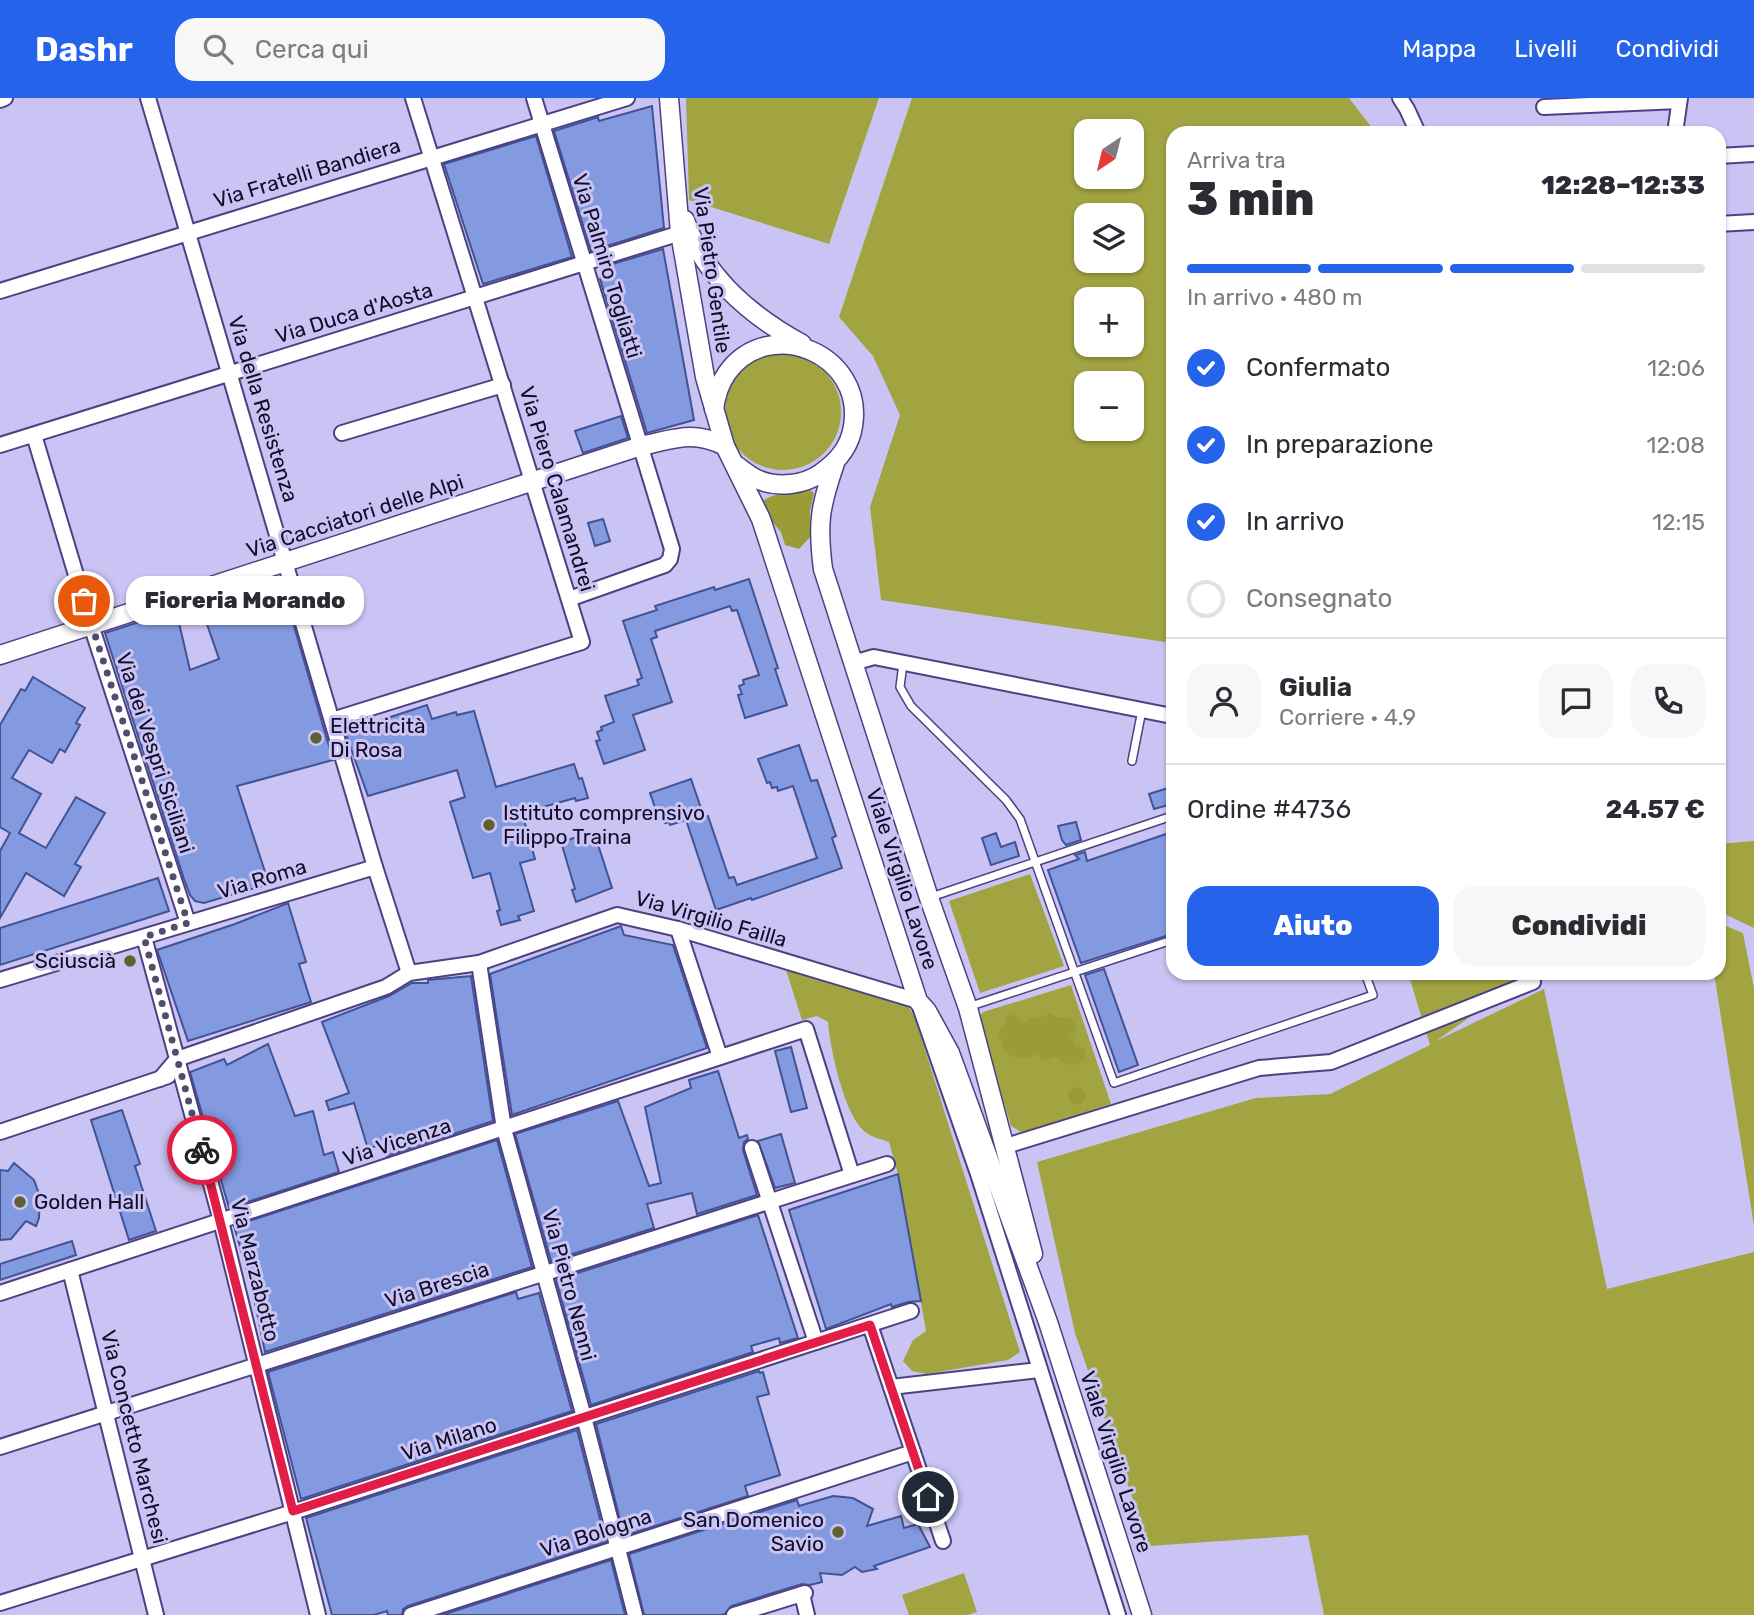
<!DOCTYPE html>
<html lang="it">
<meta charset="utf-8">
<style>
body{margin:0;font-family:Rubik,sans-serif;background:#f7f7f7;color:#2b2b33;height:100vh;display:flex;flex-direction:column;font-size:26px;white-space:nowrap}
*{box-sizing:border-box;margin:0}
p{font-size:23px;color:#7c7c81}
.icon{flex:none;width:38px;height:38px;fill:none;stroke:currentColor;stroke-width:2;stroke-linecap:round;stroke-linejoin:round}
.map{position:relative;flex:1;overflow:hidden}
.drawer{position:absolute;left:1166px;top:28px;width:560px;height:854px;display:flex;flex-direction:column;background:#fff;border-radius:21px;box-shadow:0 2px 5px #0004}
.drawer>*{flex:none}
.needle{width:46px;rotate:215deg}
.tools{position:absolute;left:1074px;top:21px;display:grid;gap:14px}
.tools a{display:grid;place-items:center;width:70px;height:70px;border-radius:14px;background:#fff;box-shadow:0 2px 5px #0004;font-size:35px}
.pin{position:absolute;display:grid;place-items:center;width:60px;height:60px;color:#fff;margin:-30px;border:4px solid #fff;border-radius:50%;box-shadow:0 2px 7px #0007}
.courier{position:absolute;display:grid;place-items:center;width:70px;height:70px;margin:-35px;border:5px solid #e11d48;border-radius:50%;background:#fff;color:#222;box-shadow:0 2px 9px #0007}
.bubble{position:absolute;height:49px;border-radius:21px;background:#fff;box-shadow:0 2px 5px #0004;font-size:23px;font-weight:800;line-height:49px;text-align:center}
.overview em{font-style:normal;font-weight:800}
.overview div{display:flex;flex-direction:column-reverse}
.overview{display:flex;align-items:center;justify-content:space-between;height:119px;padding:0 21px}
h1{font-size:46px;font-weight:800;line-height:52px}
.bar{display:grid;grid-template-columns:repeat(4,1fr);gap:10px 7px;align-content:center;height:84px;padding:0 21px}
.bar i{height:9px;border-radius:5px;background:#e1e1e2}
.bar .active{background:#2563eb}
.bar p{grid-column:span 4}
.line{display:flex;align-items:center;gap:18px;padding:0 21px;border-top:2px solid #e1e1e2}
.line div{flex:1}
.round{display:grid;place-items:center;flex:none;width:74px;height:74px;border-radius:21px;background:#f7f7f7}
ol{padding:0 21px;list-style:none}
li{display:flex;align-items:center;gap:21px;height:77px}
li p{margin-inline-start:auto}
li .icon{padding:7px;border-radius:50%;background:#2563eb;color:#fff;stroke-width:4}
li:last-child{color:#7c7c81}
li i{width:38px;height:38px;border:4px solid #e1e1e2;border-radius:50%}
.primary-button{display:flex;gap:14px;margin-top:auto;padding:14px 21px}
.primary-button a{flex:1;height:80px;border-radius:21px;background:#2563eb;color:#fff;font-size:28px;font-weight:800;line-height:80px;text-align:center}
.primary-button a+a{background:#f7f7f7;color:#2b2b33}
header{display:flex;align-items:center;gap:42px;box-sizing:border-box;height:98px;padding:0 35px;background:#2563eb;color:#fff}
header strong{font-size:33px}
nav{display:flex;gap:38px;margin-inline-start:auto;font-size:24px}
.search{width:490px;height:63px;background:#f7f7f7;display:flex;align-items:center;gap:18px;box-sizing:border-box;padding:0 24px;border-radius:21px;color:#7c7c81;font-size:26px}
.map>svg:first-child{display:block}
</style>
<header>
<strong>Dashr</strong>
<div class="search"><svg class="icon" aria-label="search" viewBox="0 0 24 24"><circle cx="10" cy="10" r="6"/><path d="M15 15l6 6"/></svg>Cerca qui</div>
<nav><a>Mappa</a><a>Livelli</a><a>Condividi</a></nav>
</header>
<div class="map">
<svg width="1754" height="1517" viewBox="0 0 1754 1517">
<rect width="100%" height="100%" fill="#c9c4f3"/>
<g fill="#a2a441" fill-rule="evenodd">
<polygon points="686,0 879,0 829,146 689,102"/>
<path d="M 912,0 L 1349,0 L 1376,35 L 1172,35 L 1172,545 L 881,502 L 870,409 L 900,317 L 873,258 L 839,219 ZM 1132,33 L 1132,79 L 1087,79 L 1087,33 ZM 1132,117 L 1132,163 L 1087,163 L 1087,117 ZM 1087,201 L 1132,201 L 1132,247 L 1087,247 ZM 1132,285 L 1132,331 L 1087,331 L 1087,285 Z"/>
<circle cx="783" cy="314" r="58"/>
<polygon points="1754,743 1754,830 1718,813 1719,746"/>
<polygon points="1030,776 1064,868 980,895 949,803"/>
<polygon points="1719,825 1743,835 1754,891 1754,1128 1714,875 1718,875"/>
<path d="M 786,872 L 909,909 L 915,920 L 1020,1254 L 1008,1262 L 927,1276 L 912,1273 L 903,1263 L 913,1242 L 926,1233 L 898,1076 L 889,1044 C 880,1041 871,1039 864,1033 C 844,1016 830,950 828,924 L 817,918 L 802,922 Z"/>
<polygon points="1408,875 1532,875 1436,943 1544,891 1607,1191 1754,1154 1754,1517 1324,1517 1308,1437 1149,1448 1075,1235 1037,1064 1256,1000 1330,996 1430,947"/>
<polygon points="1071,887 1111,1006 1023,1035 1011,1028 979,925 979,919 983,914"/>
<polygon points="964,1475 977,1514 967,1517 909,1517 902,1497"/>
</g>
<g fill="#9a9c36">
<path d="M 810,392 L 814,395 L 810,413 L 810,439 L 799,451 L 785,447 L 781,434 L 768,419 L 761,404 C 773,395 794,393 810,392 Z"/>
<path d="M 1049,915 L 1057,919 L 1069,919 L 1075,926 L 1076,933 L 1069,940 L 1074,942 L 1075,948 L 1084,950 L 1086,960 L 1073,968 L 1061,963 L 1058,958 L 1048,962 L 1042,961 L 1039,956 C 1024,963 1003,963 1002,942 L 998,938 L 1001,930 L 1006,927 L 1004,921 L 1014,916 L 1026,926 L 1031,920 L 1041,920 Z"/>
<circle cx="1077" cy="998" r="9"/>
</g>
<g fill="#8399e0" stroke="#425395" stroke-width="2">
<polygon points="652,8 664,130 591,153 554,33 598,19 599,23"/>
<polygon points="536,38 572,159 483,186 444,66"/>
<polygon points="663,151 694,322 647,335 600,181 612,176 609,167"/>
<polygon points="621,318 628,340 583,355 575,333"/>
<polygon points="603,421 610,443 595,448 588,425"/>
<polygon points="280,480 333,662 237,688 269,786 204,805 195,803 190,797 184,781 105,535 176,512 190,572 219,561 200,506"/>
<polygon points="749,481 778,570 775,571 787,607 745,620 738,597 742,596 739,588 744,586 743,582 759,577 737,512 732,513 730,508 655,533 657,539 651,541 672,604 633,617 645,652 604,666 596,643 600,642 597,634 602,632 601,629 614,624 605,598 639,587 637,582 642,580 623,523 657,512 655,508 714,489 715,492"/>
<polygon points="33,579 85,610 76,625 80,627 65,654 60,651 52,665 29,652 12,680 41,696 19,735 46,750 76,699 105,715 75,766 81,769 64,798 26,775 0,820 0,753 10,735 0,729 0,627 21,591 25,593"/>
<polygon points="427,607 432,621 456,614 457,617 474,613 496,689 574,666 579,681 582,680 588,700 576,703 575,700 522,715 535,761 520,765 534,813 518,818 520,822 501,827 497,813 500,812 490,775 473,780 450,704 465,699 457,672 368,698 345,634"/>
<polygon points="799,647 811,683 817,682 836,738 832,740 842,770 752,802 751,800 716,812 686,722 670,727 669,724 665,725 662,717 658,718 650,695 691,681 704,719 708,718 729,780 734,779 737,787 817,760 793,688 778,693 777,689 772,690 770,684 767,685 758,661"/>
<polygon points="1168,690 1172,706 1154,711 1149,696"/>
<polygon points="1076,724 1081,742 1066,747 1062,742 1058,728"/>
<polygon points="594,734 612,790 576,804 572,792 575,791 561,744"/>
<polygon points="1172,734 1172,836 1081,865 1048,772 1079,761 1075,757 1085,754 1087,763"/>
<polygon points="996,735 1001,749 1015,744 1019,758 991,767 982,740"/>
<polygon points="158,780 169,813 0,867 0,830"/>
<polygon points="288,805 306,864 299,866 311,904 188,943 157,852 235,826"/>
<polygon points="621,828 624,837 673,847 707,950 512,1017 490,876"/>
<polygon points="1104,871 1138,967 1119,974 1085,877"/>
<polygon points="471,878 493,1023 387,1058 390,1043 368,1051 354,1005 329,1012 326,1003 349,995 322,924 389,898 412,885 428,885 428,882"/>
<polygon points="268,946 295,1018 313,1013 324,1057 333,1054 339,1074 229,1110 190,974 224,961 227,967"/>
<polygon points="791,949 807,1010 791,1014 775,953"/>
<polygon points="718,973 739,1040 747,1037 748,1041 744,1044 743,1052 757,1097 697,1116 692,1095 647,1106 654,1130 551,1163 515,1036 618,1003 649,1088 661,1085 645,1009 691,990 689,982"/>
<polygon points="122,1012 140,1066 135,1068 156,1133 129,1142 91,1022"/>
<polygon points="781,1036 795,1085 775,1090 758,1043"/>
<polygon points="497,1042 532,1169 265,1254 252,1190 234,1128"/>
<polygon points="14,1065 34,1082 40,1099 39,1120 36,1128 26,1123 11,1141 0,1142 0,1072 8,1073"/>
<polygon points="898,1076 921,1203 908,1204 892,1209 891,1206 826,1231 789,1112"/>
<polygon points="758,1117 798,1240 780,1245 779,1240 751,1248 753,1254 591,1307 556,1182"/>
<polygon points="72,1143 76,1157 0,1182 0,1166"/>
<polygon points="516,1194 518,1201 539,1195 572,1313 301,1401 268,1274"/>
<polygon points="759,1273 760,1275 763,1274 769,1296 757,1299 780,1377 745,1388 748,1398 624,1438 596,1326"/>
<polygon points="577,1332 606,1444 408,1508 403,1511 402,1517 388,1517 387,1513 374,1517 332,1517 306,1420"/>
<polygon points="833,1398 853,1400 873,1411 867,1428 901,1418 904,1430 918,1426 930,1449 874,1468 877,1471 862,1474 855,1469 842,1477 820,1475 822,1484 810,1487 802,1486 731,1508 725,1516 720,1517 644,1517 629,1456 797,1402 799,1408"/>
<polygon points="611,1462 625,1517 442,1517"/>
</g>
<g fill="none" stroke-linecap="round" stroke-linejoin="round">
<defs>
<g id="service">
<polyline points="903,565 900,589 911,608 1006,702 1020,721 1114,985 1373,897 1365,875"/>
<polyline points="1132,663 1142,612"/>
<polyline points="931,799 1172,718"/>
<polyline points="968,909 1172,842"/>
</g>
<g id="minor">
<polyline points="148,0 375,769 409,875"/>
<polyline points="534,0 672,451 670,461 665,467 569,501"/>
<polyline points="1400,0 1407,11 1418,35"/>
<polyline points="0,2 5,0"/>
<polyline points="1544,9 1679,3"/>
<polyline points="1675,35 1680,0"/>
<polyline points="1718,58 1754,56"/>
<polyline points="1718,126 1754,124"/>
<polyline points="0,193 627,0"/>
<polyline points="342,335 503,287"/>
<polyline points="34,337 91,527 188,825"/>
<polyline points="0,347 687,133"/>
<polyline points="853,565 874,559 1172,618"/>
<polyline points="332,622 582,544 413,0"/>
<polyline points="678,831 720,959"/>
<polyline points="144,839 221,1123 318,1517"/>
<polyline points="479,865 504,1031 584,1319 635,1517"/>
<polyline points="0,882 375,769"/>
<polyline points="160,981 177,961 386,889 409,875 479,865 617,817 678,831 918,903 978,1076 1118,1517"/>
<polyline points="0,1034 168,978"/>
<polyline points="1006,1048 1259,970 1331,964 1533,884"/>
<polyline points="752,1050 816,1244"/>
<polyline points="70,1172 156,1517"/>
<polyline points="0,1195 806,931 852,1077"/>
<polyline points="870,1227 943,1443"/>
<polyline points="891,1289 1039,1272"/>
<polyline points="0,1349 887,1066"/>
<polyline points="802,1496 807,1517"/>
<polyline points="0,1505 293,1414 911,1213"/>
<polyline points="411,1517 913,1354"/>
<polyline points="734,1517 805,1495"/>
</g>
<g id="tertiary">
<polyline points="669,0 680,135 705,279 725,348 761,421 918,903 927,913 950,955 1048,1224 1142,1517"/>
<path d="M 685,122 C 704,179 751,218 802,246"/>
<path d="M 714,311 C 716,298 719,286 727,275 C 769,216 865,256 853,328 C 850,349 838,363 821,375 C 804,387 778,390 759,382 C 751,379 743,372 736,367"/>
<path d="M 835,365 C 820,409 817,425 823,471 L 929,800 L 968,910 L 1033,1156"/>
<path d="M 0,557 L 641,348 C 675,341 692,332 725,348"/>
</g>
</defs>
<use href="#service" stroke="#4e4083" stroke-width="10"/>
<use href="#minor" stroke="#4e4083" stroke-width="18"/>
<use href="#tertiary" stroke="#4e4083" stroke-width="21"/>
<use href="#service" stroke="#fff" stroke-width="7"/>
<use href="#minor" stroke="#fff" stroke-width="14"/>
<use href="#tertiary" stroke="#fff" stroke-width="18"/>
</g>
<g fill="none" stroke-linecap="round" stroke-linejoin="round">
<polyline stroke="#524c6f" stroke-width="7" stroke-dasharray="0 12.6" points="84,503 188,825 144,839 202,1052"/>
<polyline stroke="#e11d48" stroke-width="9" points="202,1052 293,1413 870,1227 928,1399"/>
</g>
<g fill="#5f612e" stroke="#c9c4f3" stroke-width="2.5">
<circle cx="316" cy="640" r="7"/>
<circle cx="489" cy="727" r="7"/>
<circle cx="130" cy="863" r="7"/>
<circle cx="20" cy="1104" r="7"/>
<circle cx="838" cy="1434" r="7"/>
</g>
<g text-anchor="middle" stroke-width="6" stroke-linejoin="round" paint-order="stroke">
<g font-size="21" fill="#120c28" stroke="#c9c4f3">
<text transform="translate(307 75) rotate(-17)" y="7">Via Fratelli Bandiera</text>
<text transform="translate(607 168) rotate(73)" y="7">Via Palmiro Togliatti</text>
<text transform="translate(712 172) rotate(82)" y="7">Via Pietro Gentile</text>
<text transform="translate(354 215) rotate(-17)" y="7">Via Duca d'Aosta</text>
<text transform="translate(263 311) rotate(73)" y="7">Via della Resistenza</text>
<text transform="translate(557 391) rotate(73)" y="7">Via Piero Calamandrei</text>
<text transform="translate(355 418) rotate(-18)" y="7">Via Cacciatori delle Alpi</text>
<text transform="translate(155 655) rotate(72)" y="7">Via dei Vespri Siciliani</text>
<text transform="translate(262 781) rotate(-17)" y="7">Via Roma</text>
<text transform="translate(902 781) rotate(72)" y="7">Viale Virgilio Lavore</text>
<text transform="translate(711 821) rotate(16)" y="7">Via Virgilio Failla</text>
<text transform="translate(397 1044) rotate(-18)" y="7">Via Vicenza</text>
<text transform="translate(255 1172) rotate(76)" y="7">Via Marzabotto</text>
<text transform="translate(437 1187) rotate(-18)" y="7">Via Brescia</text>
<text transform="translate(569 1187) rotate(75)" y="7">Via Pietro Nenni</text>
<text transform="translate(134 1339) rotate(76)" y="7">Via Concetto Marchesi</text>
<text transform="translate(449 1341) rotate(-18)" y="7">Via Milano</text>
<text transform="translate(1116 1364) rotate(72)" y="7">Viale Virgilio Lavore</text>
<text transform="translate(596 1435) rotate(-18)" y="7">Via Bologna</text>
</g>
<g font-size="21" fill="#120c28" stroke="#c9c4f3" text-anchor="start">
<text x="330" y="635">Elettricità<tspan x="330" dy="24">Di Rosa</tspan></text>
<text x="503" y="722">Istituto comprensivo<tspan x="503" dy="24">Filippo Traina</tspan></text>
<text x="116" y="870" text-anchor="end">Sciuscià</text>
<text x="34" y="1111">Golden Hall</text>
<text x="824" y="1429" text-anchor="end">San Domenico<tspan x="824" dy="24">Savio</tspan></text>
</g>
</g>
</svg>
<div class="tools">
<a><svg class="needle" viewBox="-14 -14 28 28"><path d="M0-13l5 13h-10z" fill="#e53935"/><path d="M0 13l5-13h-10z" fill="#7c7c81"/></svg></a>
<a><svg class="icon" aria-label="layers" viewBox="0 0 24 24"><path d="M12 4l9 5-9 5-9-5zM3 14l9 5 9-5"/></svg></a>
<a>+</a>
<a>−</a>
</div>
<div class="pin" style="left:84px;top:503px;background:#ea580c"><svg class="icon" aria-label="bag" viewBox="0 0 24 24"><path d="M5 8h14l-1 12H6zM9 8a3 3 0 0 1 6 0"/></svg></div>
<div class="pin" style="left:928px;top:1399px;background:#1f2937"><svg class="icon" aria-label="home" viewBox="0 0 24 24"><path d="M3 11l9-7 9 7M6 9v11h12V9"/></svg></div>
<div class="courier" style="left:202px;top:1052px"><svg class="icon" aria-label="bike" viewBox="0 0 24 24"><circle cx="6" cy="16" r="4"/><circle cx="18" cy="16" r="4"/><path d="M6 16l4-8h5l3 8M10 8l3 8H6M13 5h3"/></svg></div>
<div class="bubble" style="left:126px;top:478px;width:238px">Fioreria Morando</div>
<section class="drawer">
<div class="overview"><div><h1>3 min</h1><p>Arriva tra</p></div><em>12:28–12:33</em></div>
<div class="bar"><i class="active"></i><i class="active"></i><i class="active"></i><i></i><p>In arrivo · 480 m</p></div>
<ol>
<li><svg class="icon" aria-label="check" viewBox="0 0 24 24"><path d="M5 12l5 5 9-10"/></svg>Confermato<p>12:06</p></li>
<li><svg class="icon" aria-label="check" viewBox="0 0 24 24"><path d="M5 12l5 5 9-10"/></svg>In preparazione<p>12:08</p></li>
<li><svg class="icon" aria-label="check" viewBox="0 0 24 24"><path d="M5 12l5 5 9-10"/></svg>In arrivo<p>12:15</p></li>
<li><i></i>Consegnato</li>
</ol>
<div class="line" style="height:126px"><a class="round"><svg class="icon" aria-label="person" viewBox="0 0 24 24"><circle cx="12" cy="8" r="4"/><path d="M4 21q1-7 8-7t8 7"/></svg></a><div><b>Giulia</b><p>Corriere · 4.9</p></div><a class="round"><svg class="icon" aria-label="chat" viewBox="0 0 24 24"><path d="M4 5h16v11H9l-5 4z"/></svg></a><a class="round"><svg class="icon" aria-label="phone" viewBox="0 0 24 24"><path d="M5 4h4l2 5-3 2q2 4 5 5l2-3 5 2v4C11 20 4 13 5 4z"/></svg></a></div>
<div class="line" style="height:91px"><div>Ordine #4736</div><b>24.57 €</b></div>
<div class="primary-button"><a>Aiuto</a><a>Condividi</a></div>
</section>
</div>
